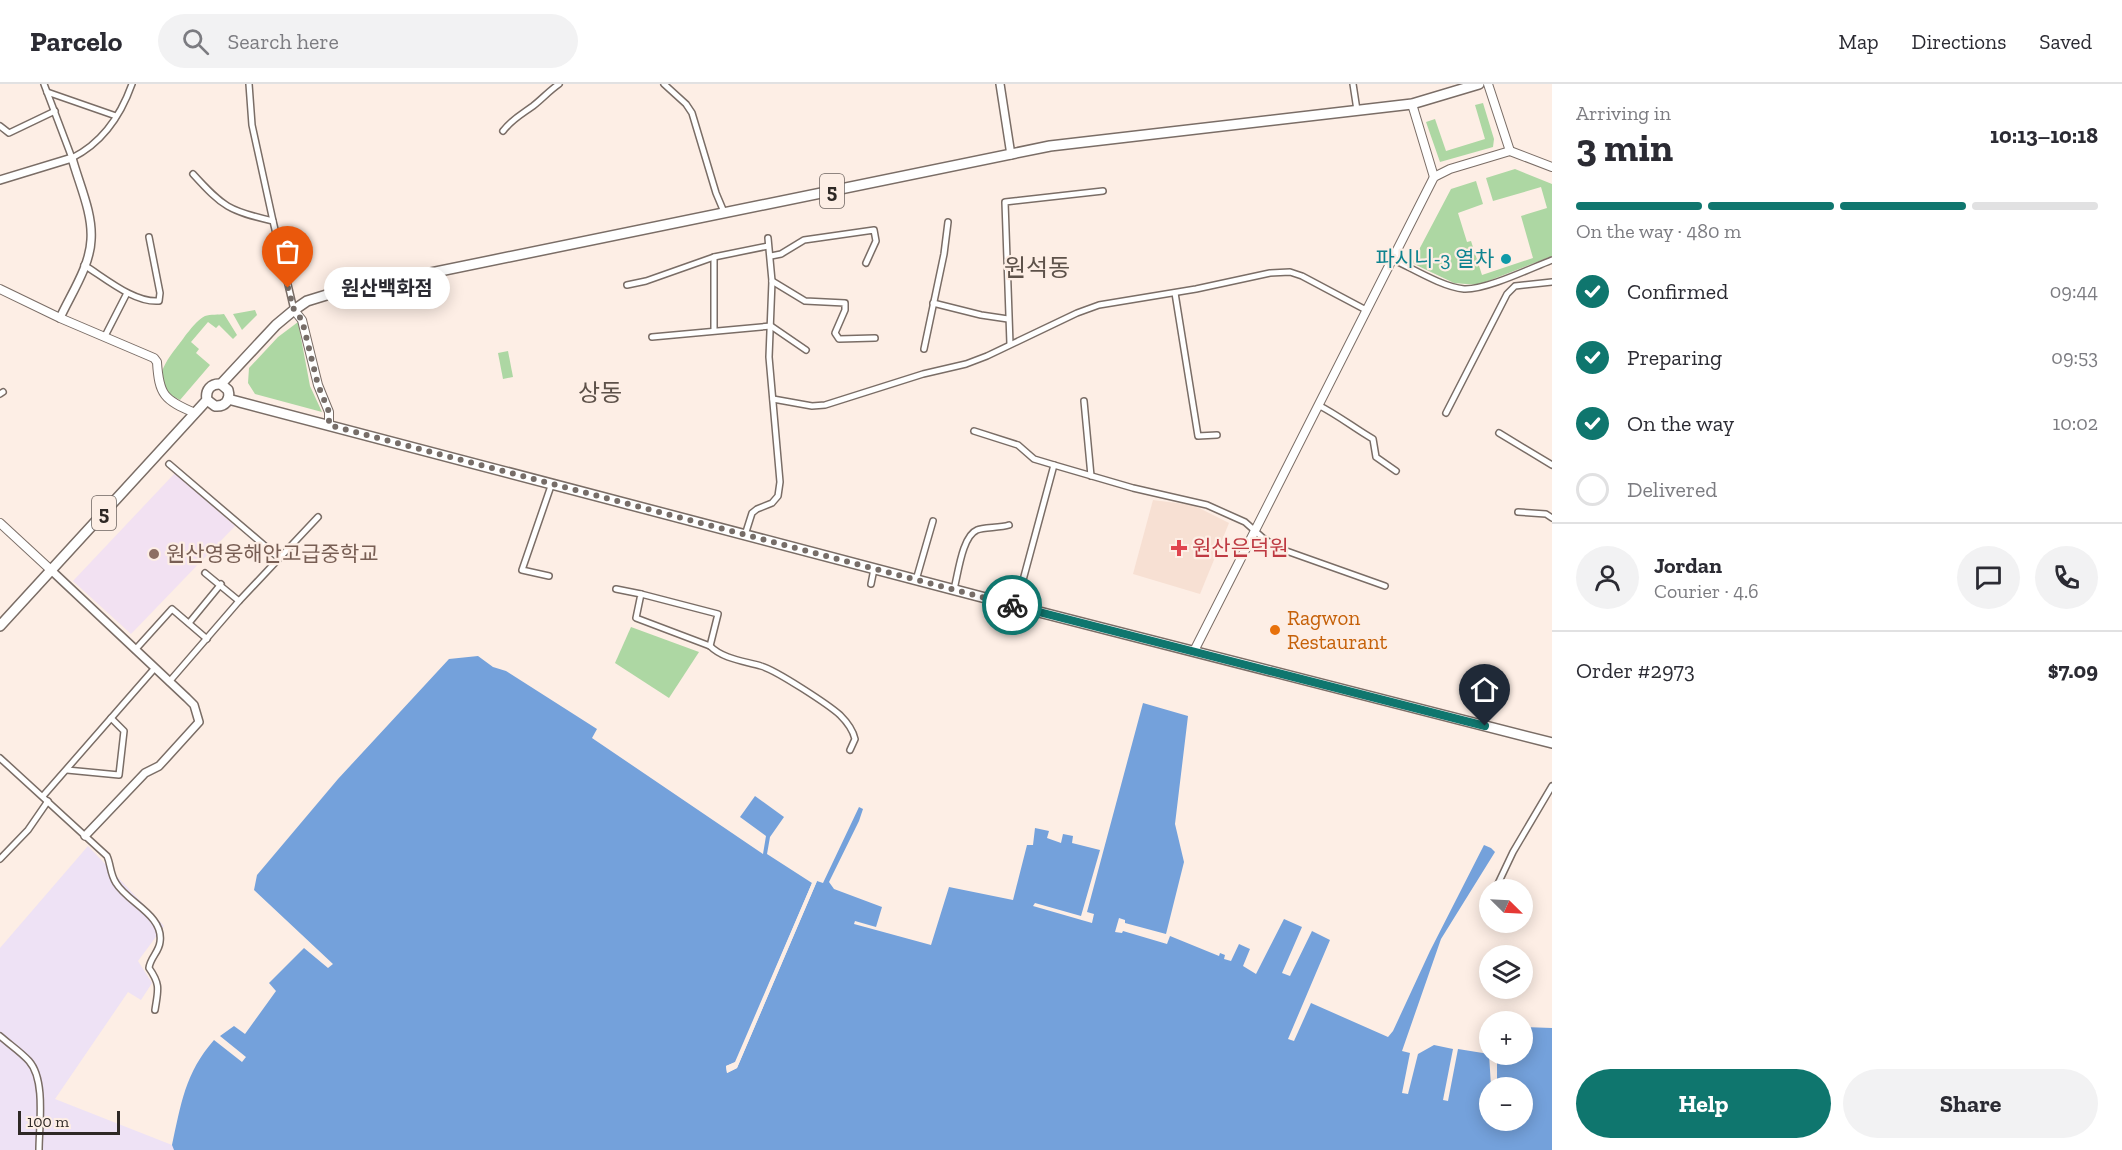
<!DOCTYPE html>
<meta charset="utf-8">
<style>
body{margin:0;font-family:"Zilla Slab","Noto Sans KR",serif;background:#f2f2f3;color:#2b2b33;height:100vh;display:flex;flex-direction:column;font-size:22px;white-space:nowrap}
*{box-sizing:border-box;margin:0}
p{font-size:20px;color:#7c7c81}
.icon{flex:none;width:33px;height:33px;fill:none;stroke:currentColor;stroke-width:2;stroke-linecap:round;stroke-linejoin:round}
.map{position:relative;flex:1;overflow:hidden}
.details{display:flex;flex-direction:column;background:#fff;width:570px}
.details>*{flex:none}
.needle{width:39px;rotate:114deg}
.fabs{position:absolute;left:1479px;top:795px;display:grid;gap:12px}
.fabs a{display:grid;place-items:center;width:54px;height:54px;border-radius:50%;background:#fff;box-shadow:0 3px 15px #0003;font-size:30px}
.scale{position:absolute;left:18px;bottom:15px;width:102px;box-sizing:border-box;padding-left:6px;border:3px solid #2e2825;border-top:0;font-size:16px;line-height:21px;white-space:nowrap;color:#2e2825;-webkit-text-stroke:4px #fdeee5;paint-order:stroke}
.pin{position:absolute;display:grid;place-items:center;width:51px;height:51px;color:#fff;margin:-62px -26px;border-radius:50% 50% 50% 0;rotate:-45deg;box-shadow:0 0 6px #0007}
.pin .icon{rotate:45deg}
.courier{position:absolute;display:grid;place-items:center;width:60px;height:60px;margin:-30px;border:4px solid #0f766e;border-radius:50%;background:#fff;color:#222;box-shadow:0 2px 8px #0007}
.bubble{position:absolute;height:42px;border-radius:21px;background:#fff;box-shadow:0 3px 15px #0003;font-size:20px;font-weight:700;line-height:42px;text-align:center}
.head em{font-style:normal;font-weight:700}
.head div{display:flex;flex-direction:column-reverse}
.head{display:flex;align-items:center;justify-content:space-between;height:102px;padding:0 24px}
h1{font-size:39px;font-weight:700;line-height:45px}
.bar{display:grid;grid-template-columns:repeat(4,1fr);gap:9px 6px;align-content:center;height:72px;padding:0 24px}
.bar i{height:8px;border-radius:4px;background:#e1e1e2}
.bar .on{background:#0f766e}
.bar p{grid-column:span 4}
.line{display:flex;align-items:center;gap:15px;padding:0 24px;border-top:2px solid #e1e1e2}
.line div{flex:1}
.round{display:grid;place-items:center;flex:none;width:63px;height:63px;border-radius:32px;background:#f2f2f3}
ol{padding:0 24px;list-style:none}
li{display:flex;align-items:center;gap:18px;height:66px}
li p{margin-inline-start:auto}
li .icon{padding:6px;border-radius:50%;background:#0f766e;color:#fff;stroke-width:4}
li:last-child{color:#7c7c81}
li i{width:33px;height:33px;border:3px solid #e1e1e2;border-radius:50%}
.button{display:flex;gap:12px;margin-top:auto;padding:12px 24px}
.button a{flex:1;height:69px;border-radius:36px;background:#0f766e;color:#fff;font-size:24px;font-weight:700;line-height:69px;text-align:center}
.button a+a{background:#f2f2f3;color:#2b2b33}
header{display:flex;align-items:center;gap:36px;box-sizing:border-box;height:84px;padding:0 30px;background:#fff;border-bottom:2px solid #e1e1e2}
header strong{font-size:28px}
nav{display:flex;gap:33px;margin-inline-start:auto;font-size:21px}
.search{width:420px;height:54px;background:#f2f2f3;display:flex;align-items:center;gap:15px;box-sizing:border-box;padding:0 21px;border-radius:33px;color:#7c7c81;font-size:22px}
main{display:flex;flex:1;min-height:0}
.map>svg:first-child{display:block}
</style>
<header>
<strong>Parcelo</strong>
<div class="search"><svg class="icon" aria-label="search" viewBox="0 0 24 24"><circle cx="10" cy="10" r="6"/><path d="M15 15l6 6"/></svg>Search here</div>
<nav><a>Map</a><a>Directions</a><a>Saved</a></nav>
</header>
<main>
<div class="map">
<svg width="1552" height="1066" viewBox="0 0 1552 1066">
<rect width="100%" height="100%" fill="#fdeee5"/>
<polygon fill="#f7e0d3" points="1153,416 1193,421 1229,439 1200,510 1133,490"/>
<polygon fill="#eee2f5" points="88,762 164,842 138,877 152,899 141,916 128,908 55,1015 172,1061 174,1066 0,1066 0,864"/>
<polygon fill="#f2e1f2" points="175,389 235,442 131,550 73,497"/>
<g fill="#add7a3">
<polygon points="1483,19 1494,55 1493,63 1440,78 1426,38 1435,35 1446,67 1485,55 1475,21"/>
<polygon points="1515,85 1552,100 1552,172 1478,201 1454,199 1412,179 1451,105 1476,97 1483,120 1458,129 1467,158 1471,157 1482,191 1533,174 1521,132 1547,124 1541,103 1493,117 1486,94"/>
<polygon points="255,226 257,231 242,246 233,230"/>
<path d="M 224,230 L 237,251 L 233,255 L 219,241 L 216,244 L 208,238 L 191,258 L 199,265 L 196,269 L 210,281 L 180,316 C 177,314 171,312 168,309 C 148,292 176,266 185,252 C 190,246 197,236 205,232 C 210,230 219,231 224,230 Z"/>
<polygon points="298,238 310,302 322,328 255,310 248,299 249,284 278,253"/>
<polygon points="508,267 513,293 503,295 498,269"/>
<polygon points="631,543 699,568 669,614 615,579"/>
</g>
<path fill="#74a1db" d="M 478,572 L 493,583 L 506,587 L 597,645 L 592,654 L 763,770 L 766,752 L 740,733 L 755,712 L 784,733 L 770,753 L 767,770 L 812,799 L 735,978 L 726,982 L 727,989 L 737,984 L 817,797 L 823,799 L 859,723 L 863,725 L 859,737 L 829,798 L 834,805 L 882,823 L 876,843 L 855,837 L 854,840 L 931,861 L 949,803 L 1013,816 L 1027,761 L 1033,761 L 1035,744 L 1049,747 L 1047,754 L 1061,759 L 1063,750 L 1073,752 L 1072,759 L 1100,766 L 1081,832 L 1035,819 L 1033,822 L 1092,839 L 1094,830 L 1087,828 L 1143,619 L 1188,632 L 1175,740 L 1184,778 L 1166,850 L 1125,839 L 1125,836 L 1119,834 L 1115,848 L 1122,849 L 1123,847 L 1167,860 L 1170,852 L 1219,872 L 1220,869 L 1225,871 L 1224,875 L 1231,877 L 1239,860 L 1250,865 L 1243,882 L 1256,890 L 1284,835 L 1302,843 L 1282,889 L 1290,892 L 1312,847 L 1330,856 L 1288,955 L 1294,957 L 1311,919 L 1388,953 L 1393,947 L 1430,867 L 1484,761 L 1491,764 L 1495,768 L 1441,855 L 1402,967 L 1410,969 L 1402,1009 L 1408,1010 L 1418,970 L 1434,961 L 1453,965 L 1443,1016 L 1448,1017 L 1458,965 L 1489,970 L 1491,1002 L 1489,1003 L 1490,1036 L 1522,1036 L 1522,1004 L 1497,1003 L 1497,971 L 1522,970 L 1523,943 L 1552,944 L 1552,1066 L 174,1066 L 172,1061 C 181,1020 185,989 214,956 L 242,978 L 246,973 L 220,952 L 234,942 L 245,950 L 276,907 L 269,899 L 304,864 L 328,884 L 333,880 L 254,806 L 257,791 L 338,695 L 449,575 Z"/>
<polygon fill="#fdeee5" points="817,797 737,984 727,989 726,982 736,978 812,799"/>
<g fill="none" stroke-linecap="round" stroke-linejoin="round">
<defs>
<g id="minor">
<path d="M 44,0 L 72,74 C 102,59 121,31 132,0"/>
<polyline points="249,0 252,41 273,137"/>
<polyline points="664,0 686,20 692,29 716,109 724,128"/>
<polyline points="1353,0 1357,26"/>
<polyline points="47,8 116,32"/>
<polyline points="0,42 9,49 55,27"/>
<path d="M 503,47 C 512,35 522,30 533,22 C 542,15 549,7 559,0"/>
<path d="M 193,90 C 223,123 229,127 273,137 L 294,226"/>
<polyline points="771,172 781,170 804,156 874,146 876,157 866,179"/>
<path d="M 1392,175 C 1412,184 1442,203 1464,205 C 1486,206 1531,184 1552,176"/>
<path d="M 84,181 C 105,194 134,219 159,217 L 160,209 L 149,153"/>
<polyline points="772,197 805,217 845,219 845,226 835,249 839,255 875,254"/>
<polyline points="627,201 646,197 714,173 768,162"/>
<polyline points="1175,209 1198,352 1217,351"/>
<polyline points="933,219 981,231 1008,235"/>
<polyline points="714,246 714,173"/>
<polyline points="105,252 127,209"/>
<polyline points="652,253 771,242 806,266"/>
<polyline points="1010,260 1005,118 1103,107"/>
<polyline points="924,265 944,170 948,138"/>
<polyline points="0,310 3,308"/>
<polyline points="773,315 812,322 825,321 923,290 966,280 987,272 1077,229 1099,221 1196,205 1270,189 1290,188 1302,192 1366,226"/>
<polyline points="1084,317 1091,392"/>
<path d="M 1318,321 C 1338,331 1354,344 1373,355 L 1376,373 L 1396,387"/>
<polyline points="1446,329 1507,210 1515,202 1552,198"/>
<polyline points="974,347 1018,361 1034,375 1054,381 1133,404 1207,421 1245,438 1263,454 1278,464 1385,502"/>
<polyline points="1499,349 1552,381"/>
<polyline points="169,380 279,474"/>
<polyline points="1518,428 1546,430 1552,434"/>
<polyline points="745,451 752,429 757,425 772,419 778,412 780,398 769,273 772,197 768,154"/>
<polyline points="205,489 239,517"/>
<polyline points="549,492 522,486 552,399"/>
<polyline points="916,496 933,437"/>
<polyline points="871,500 874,485"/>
<path d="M 616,505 L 641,510 L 636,534 L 710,562 C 723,575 744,577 761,582 C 776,586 829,621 840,631 C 847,638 853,646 855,655 L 850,666"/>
<path d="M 954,505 C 958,491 962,452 977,446 C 983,443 1000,444 1009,441"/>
<polyline points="641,510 718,530 710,562"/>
<polyline points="1016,522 1054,381"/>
<polyline points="189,539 221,500"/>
<polyline points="135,566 172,525 207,555"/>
<polyline points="169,598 239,517 318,433"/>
<path d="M 0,674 L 107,772 C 111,781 110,790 116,799 C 128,819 164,831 160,858 C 159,868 150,874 149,884 C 161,901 158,906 155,926"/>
<polyline points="67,686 119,691 124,647 111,634"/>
<polyline points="43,712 154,585"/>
<polyline points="0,775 28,746 48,717"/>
<polyline points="1495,806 1513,768 1552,702"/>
<polyline points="1487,823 1490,817"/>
<path d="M 0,952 C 9,960 21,968 29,977 C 46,996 39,1042 39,1066"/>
</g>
<g id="tertiary">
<polyline points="1000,0 1011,71"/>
<path d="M 0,96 L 72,74 C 79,100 93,129 91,156 C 90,182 71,210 60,234"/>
<polyline points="52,487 187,614 194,621 199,638 159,682 145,689 85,752"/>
</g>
<g id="secondary">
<polyline points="1488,0 1510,67"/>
<polyline points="1412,20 1434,93"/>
<path d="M 0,205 L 60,234 L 154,274 L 157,278 C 159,311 164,316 195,329"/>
<polyline points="294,226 302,236 318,301 329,328 329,341"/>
<polyline points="0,439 52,487"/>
<polyline points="1194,567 1434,93 1450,85 1510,67 1552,83"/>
</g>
<polyline id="primary" points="228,315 1016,522 1552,659"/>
<g id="trunk">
<path d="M 207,316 L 215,322 C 225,323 231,316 228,306 L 221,300"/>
<path d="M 0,542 L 207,316 C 205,306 211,299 221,300 L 276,241 L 294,226 L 307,217 L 333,209 L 1050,62 L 1412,20 L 1479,0"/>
</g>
</defs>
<use href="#minor" stroke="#7a6d66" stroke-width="8"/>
<use href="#tertiary" stroke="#7a6d66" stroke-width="10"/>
<use href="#secondary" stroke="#7a6d66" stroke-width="10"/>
<use href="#primary" stroke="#7a6d66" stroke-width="12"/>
<use href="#trunk" stroke="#7a6d66" stroke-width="12"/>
<use href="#minor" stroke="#fff" stroke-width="5"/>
<use href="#tertiary" stroke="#fff" stroke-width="7"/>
<use href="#secondary" stroke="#fff" stroke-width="8"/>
<use href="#primary" stroke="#fff" stroke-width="9"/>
<use href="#trunk" stroke="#fff" stroke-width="9"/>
</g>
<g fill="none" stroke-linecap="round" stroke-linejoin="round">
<polyline stroke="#766d68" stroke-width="6" stroke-dasharray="0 10.8" points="288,204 294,226 302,236 318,301 329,328 329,341 1012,521"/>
<polyline stroke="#0f766e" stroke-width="8" points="1012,521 1485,642"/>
</g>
<circle fill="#0f9aa8" stroke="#fdeee5" stroke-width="2" cx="1506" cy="175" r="6"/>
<path fill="#e0444e" stroke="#fdeee5" stroke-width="2" d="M1176 455h6v6h6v6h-6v6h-6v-6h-6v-6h6z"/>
<circle fill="#8d6e63" stroke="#fdeee5" stroke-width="2" cx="154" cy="470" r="6"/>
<circle fill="#e8710a" stroke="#fdeee5" stroke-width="2" cx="1275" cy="546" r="6"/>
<g text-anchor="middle" stroke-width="4.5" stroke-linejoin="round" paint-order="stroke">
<g fill="#fdeee5" stroke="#6c635f" stroke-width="1.5">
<rect x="820" y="90" width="24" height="34" rx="4.5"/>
<rect x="92" y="412" width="24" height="34" rx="4.5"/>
</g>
<g font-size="20" font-weight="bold" fill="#2e2825">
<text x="832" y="114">5</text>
<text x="104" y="436">5</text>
</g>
<g font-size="21" fill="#0d838f" stroke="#fdeee5" text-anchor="end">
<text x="1494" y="182">파시니-3 열차</text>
</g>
<g font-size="21" fill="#be3a42" stroke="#fdeee5" text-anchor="start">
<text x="1192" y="471">원산은덕원</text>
</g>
<g font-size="21" fill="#785e54" stroke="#fdeee5" text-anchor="start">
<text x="166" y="477">원산영웅해안고급중학교</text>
</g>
<g font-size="21" fill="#c56008" stroke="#fdeee5" text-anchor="start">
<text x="1287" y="541">Ragwon<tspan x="1287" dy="24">Restaurant</tspan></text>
</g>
<g font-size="24" fill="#5d5149" stroke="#fdeee5">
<text x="1037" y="192">원석동</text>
<text x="600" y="317">상동</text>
</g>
</g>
</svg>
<div class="fabs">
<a><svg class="needle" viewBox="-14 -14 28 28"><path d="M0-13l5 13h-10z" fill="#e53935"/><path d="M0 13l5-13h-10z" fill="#7c7c81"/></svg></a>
<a><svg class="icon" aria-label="layers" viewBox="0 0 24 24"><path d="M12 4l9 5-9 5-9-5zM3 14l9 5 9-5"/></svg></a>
<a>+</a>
<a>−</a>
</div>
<div class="scale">100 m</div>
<div class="pin" style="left:288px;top:204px;background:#ea580c"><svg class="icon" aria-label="bag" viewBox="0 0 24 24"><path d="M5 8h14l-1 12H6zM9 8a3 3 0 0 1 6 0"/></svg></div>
<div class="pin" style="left:1485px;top:642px;background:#1f2937"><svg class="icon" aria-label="home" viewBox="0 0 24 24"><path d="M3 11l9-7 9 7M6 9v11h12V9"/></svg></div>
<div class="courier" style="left:1012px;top:521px"><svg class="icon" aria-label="bike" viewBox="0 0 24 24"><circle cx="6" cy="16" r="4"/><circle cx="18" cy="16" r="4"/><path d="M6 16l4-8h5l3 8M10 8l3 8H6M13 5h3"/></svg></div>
<div class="bubble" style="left:324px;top:183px;width:126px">원산백화점</div>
</div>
<section class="details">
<div class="head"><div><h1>3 min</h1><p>Arriving in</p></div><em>10:13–10:18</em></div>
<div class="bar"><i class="on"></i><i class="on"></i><i class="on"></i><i></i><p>On the way · 480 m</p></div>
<ol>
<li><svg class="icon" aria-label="check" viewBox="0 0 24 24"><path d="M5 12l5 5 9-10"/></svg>Confirmed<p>09:44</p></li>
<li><svg class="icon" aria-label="check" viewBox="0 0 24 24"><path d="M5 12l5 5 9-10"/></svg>Preparing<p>09:53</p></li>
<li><svg class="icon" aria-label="check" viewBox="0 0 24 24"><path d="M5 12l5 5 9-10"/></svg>On the way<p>10:02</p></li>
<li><i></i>Delivered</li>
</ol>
<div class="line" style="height:108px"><a class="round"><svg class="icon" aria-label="person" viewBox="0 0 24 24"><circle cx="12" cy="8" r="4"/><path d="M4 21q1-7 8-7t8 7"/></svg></a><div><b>Jordan</b><p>Courier · 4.6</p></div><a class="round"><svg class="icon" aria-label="chat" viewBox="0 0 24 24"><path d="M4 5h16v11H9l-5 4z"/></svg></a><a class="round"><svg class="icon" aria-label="phone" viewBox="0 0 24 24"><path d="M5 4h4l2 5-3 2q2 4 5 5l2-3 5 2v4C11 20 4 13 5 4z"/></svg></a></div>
<div class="line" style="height:78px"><div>Order #2973</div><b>$7.09</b></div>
<div class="button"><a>Help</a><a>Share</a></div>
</section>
</main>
